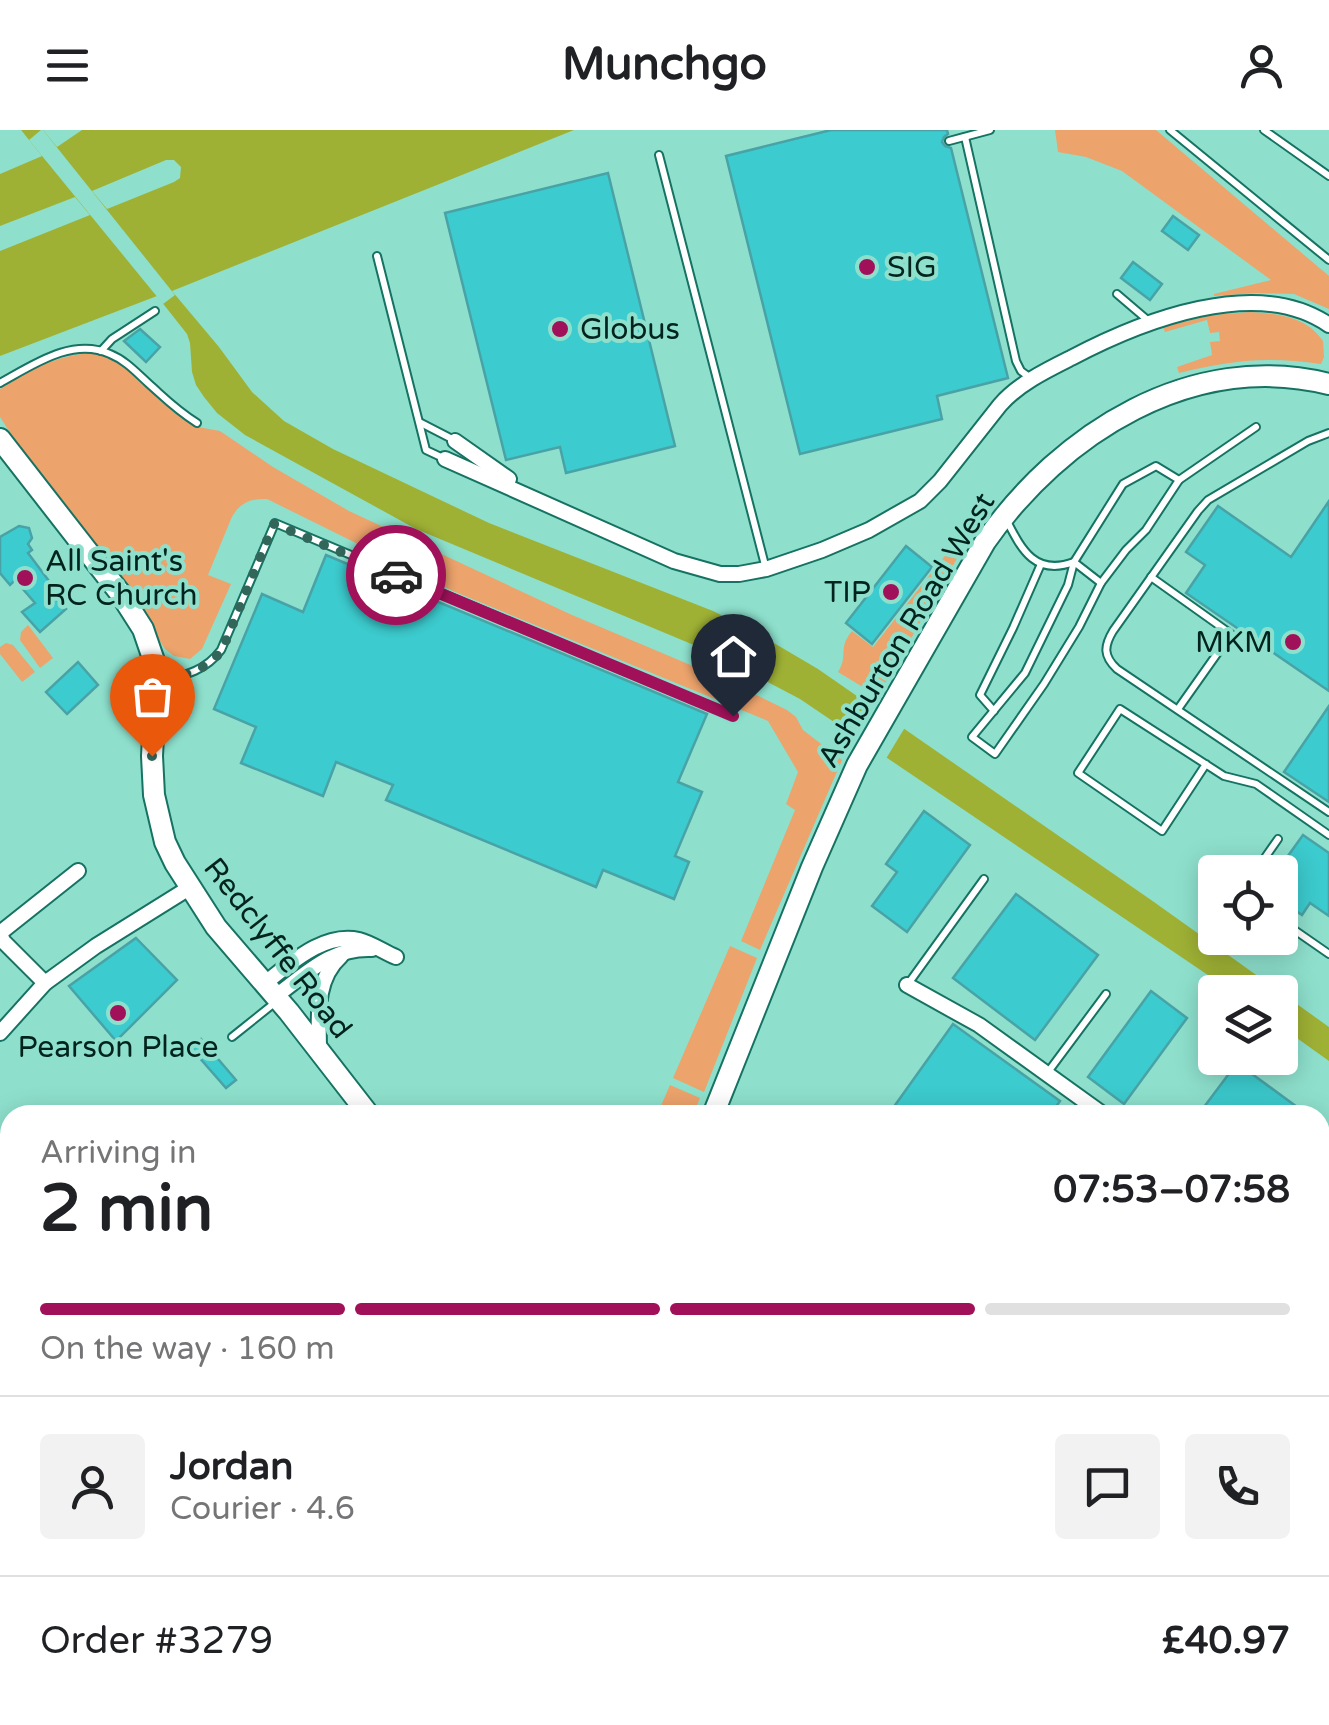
<!DOCTYPE html>
<meta charset="utf-8">
<style>
body{margin:0;font-family:"Varela Round",sans-serif;background:#f2f2f2;color:#202124;height:100vh;display:flex;flex-direction:column;font-size:38px;white-space:nowrap}
*{box-sizing:border-box;margin:0}
p{font-size:32px;color:#757577}
.icon{flex:none;width:55px;height:55px;fill:none;stroke:currentColor;stroke-width:2;stroke-linecap:round;stroke-linejoin:round}
.map{position:relative;flex:1;overflow:hidden}
.drawer{position:absolute;left:0px;top:975px;width:1330px;height:620px;display:flex;flex-direction:column;background:#fff;border-radius:30px 30px 0 0;box-shadow:0 5px 25px #0003}
.drawer>*{flex:none}
.buttons{position:absolute;left:1198px;top:725px;display:grid;gap:20px}
.buttons a{display:grid;place-items:center;width:100px;height:100px;border-radius:10px;background:#fff;box-shadow:0 5px 25px #0003;font-size:50px}
.pin{position:absolute;display:grid;place-items:center;width:85px;height:85px;color:#fff;margin:-102px -42px;border-radius:50% 50% 50% 0;rotate:-45deg;box-shadow:0 0 10px #0007}
.pin .icon{rotate:45deg}
.courier{position:absolute;display:grid;place-items:center;width:100px;height:100px;margin:-50px;border:8px solid #a0115a;border-radius:50%;background:#fff;color:#222;box-shadow:0 2px 12px #0007}
.head em{font-style:normal;font-weight:800}
.head div{display:flex;flex-direction:column-reverse}
.head{display:flex;align-items:center;justify-content:space-between;height:170px;padding:0 40px}
h1{font-size:65px;font-weight:800;line-height:75px}
.bar{display:grid;grid-template-columns:repeat(4,1fr);gap:15px 10px;align-content:center;height:120px;padding:0 40px}
.bar i{height:12px;border-radius:8px;background:#e0e0e0}
.bar .active{background:#a0115a}
.bar p{grid-column:span 4}
.line{display:flex;align-items:center;gap:25px;padding:0 40px;border-top:2px solid #e0e0e0}
.line div{flex:1}
.round{display:grid;place-items:center;flex:none;width:105px;height:105px;border-radius:10px;background:#f2f2f2}
header{display:flex;justify-content:space-between;align-items:center;height:130px;padding:0 40px;background:#fff;font-size:45px;font-weight:800}
.map>svg:first-child{display:block}
</style>
<header><svg class="icon" aria-label="menu" viewBox="0 0 24 24"><path d="M4 6h16M4 12h16M4 18h16"/></svg>Munchgo<svg class="icon" aria-label="person" viewBox="0 0 24 24"><circle cx="12" cy="8" r="4"/><path d="M4 21q1-7 8-7t8 7"/></svg></header>
<div class="map">
<svg width="1329" height="1595" viewBox="0 0 1329 1595">
<rect width="100%" height="100%" fill="#8ee0cd"/>
<g fill="#eca36c">
<polygon points="1055,0 1156,0 1329,146 1329,179 1294,164 1257,163 1214,166 1214,164 1271,150 1122,41 1086,27 1058,22"/>
<path d="M 1250,182 C 1279,184 1306,186 1323,211 L 1324,227 L 1321,234 C 1268,226 1231,230 1179,243 L 1177,237 L 1212,225 L 1210,212 L 1220,211 L 1219,202 L 1210,203 L 1207,190 L 1165,202 L 1163,197 L 1212,185 Z"/>
<path d="M 87,223 L 99,224 L 120,232 L 158,266 L 171,280 L 183,289 L 198,297 L 220,301 L 273,337 L 349,381 L 572,485 L 726,550 L 787,580 L 796,587 L 803,600 L 842,630 L 760,820 L 741,811 L 795,680 L 786,674 L 798,642 L 768,591 L 453,461 L 267,369 C 250,368 238,374 231,389 L 208,445 L 231,454 L 202,519 L 190,529 L 174,526 L 165,519 L 131,466 L 30,333 L 0,287 L 0,259 C 27,240 54,227 87,223 Z"/>
<path d="M 966,399 L 971,404 L 886,552 L 876,565 L 838,542 C 849,525 837,519 852,501 L 873,517 Z"/>
<polygon points="28,495 53,528 40,538 20,510 21,502"/>
<polygon points="6,513 13,515 35,542 22,552 0,524 0,517"/>
<polygon points="730,816 757,828 704,962 673,948"/>
<polygon points="670,955 700,968 693,985 657,985"/>
<polygon points="179,1585 246,1585 236,1595 169,1595"/>
</g>
<path fill="#9fb135" fill-rule="evenodd" d="M 21,0 L 43,0 L 57,17 L 82,0 L 574,0 L 172,161 L 219,217 L 252,262 L 284,291 L 333,319 L 489,393 L 713,481 L 755,502 L 818,539 L 1154,772 L 1329,897 L 1329,931 L 1280,896 L 1280,862 L 1233,862 L 800,569 L 713,523 L 416,399 L 245,305 L 217,283 L 204,267 L 196,255 L 192,242 L 190,213 L 187,204 L 157,166 L 0,226 L 0,121 L 90,85 L 75,67 L 0,96 L 0,44 L 42,26 ZM 166,30 L 174,30 L 181,37 L 180,48 L 174,52 L 107,79 L 92,61 Z"/>
<g fill="#8ee0cd">
<polygon points="41,0 43,0 175,165 163,174 29,10"/>
<polygon points="873,571 907,594 884,632 850,609"/>
</g>
<g fill="#3ccbce" stroke="#49a3a6" stroke-width="2.5">
<polygon points="831,0 947,0 948,4 944,7 942,12 945,16 951,18 1008,248 937,266 942,289 800,324 726,26"/>
<polygon points="608,43 675,316 566,343 560,317 506,330 445,83"/>
<polygon points="1173,86 1199,105 1188,120 1162,101"/>
<polygon points="1133,132 1162,154 1150,170 1121,148"/>
<polygon points="140,199 160,217 146,232 124,211"/>
<polygon points="1329,371 1329,561 1186,463 1205,435 1186,422 1218,376 1291,427"/>
<polygon points="19,396 29,398 32,408 28,414 32,420 28,423 55,459 51,464 66,479 40,502 22,482 35,473 15,450 10,455 0,443 0,407"/>
<polygon points="906,416 932,437 872,514 846,493"/>
<polygon points="326,425 707,584 678,652 702,662 675,726 689,732 674,769 603,740 596,757 386,670 393,655 336,632 323,666 241,633 256,597 214,579 262,464 303,482"/>
<polygon points="78,532 98,555 67,584 46,562"/>
<polygon points="1329,576 1329,672 1284,642"/>
<polygon points="924,681 970,715 907,802 872,776 897,742 886,734"/>
<polygon points="1303,705 1329,723 1329,786 1310,773 1302,785 1280,770 1280,737"/>
<polygon points="1016,764 1098,825 1035,910 953,848"/>
<polygon points="136,808 177,850 116,911 69,856"/>
<polygon points="1151,861 1187,888 1124,974 1088,947"/>
<polygon points="953,894 1060,971 1050,985 888,985"/>
<polygon points="201,909 236,950 226,958 191,918"/>
<polygon points="1237,933 1308,985 1198,985"/>
</g>
<g fill="none" stroke-linecap="round" stroke-linejoin="round">
<defs>
<g id="service">
<polyline points="1170,0 1329,130"/>
<polyline points="1264,0 1329,46"/>
<polyline points="965,7 1016,231 1021,241 1032,249"/>
<polyline points="949,11 990,0"/>
<polyline points="659,25 766,439"/>
<polyline points="377,126 426,320 443,328"/>
<polyline points="1117,164 1151,193"/>
<polyline points="101,221 112,209 155,181"/>
<path d="M 0,253 C 33,235 72,207 110,224 C 125,230 136,242 148,253 C 166,269 175,279 197,293"/>
<polyline points="421,293 454,310"/>
<path d="M 1329,303 L 1308,311 L 1208,370 L 1198,381 L 1113,501 C 1104,516 1103,526 1117,539 L 1329,682"/>
<polygon points="1156,336 1179,350 1146,400 1126,420 1101,453 1079,497 1044,554 995,624 972,607 1025,543 1068,455 1074,432 1123,354"/>
<polyline points="1179,350 1256,297"/>
<path d="M 1007,391 C 1022,421 1036,446 1074,432"/>
<polyline points="1074,432 1101,453"/>
<polyline points="1151,447 1231,504 1178,579"/>
<path d="M 162,549 C 186,546 206,540 221,520 L 275,393 L 733,586"/>
<polyline points="994,581 980,565 1013,498 1041,434"/>
<polyline points="1206,634 1162,701 1078,643 1120,579 1224,646 1256,654 1329,705"/>
<polyline points="1255,742 1278,709"/>
<polyline points="1280,790 1329,824"/>
<polyline points="908,854 984,749"/>
<polyline points="232,907 277,871"/>
<polyline points="1048,942 1106,864"/>
<polyline points="1320,1115 1329,1103"/>
<polyline points="1320,1203 1329,1210"/>
<polyline points="1320,1481 1329,1487"/>
<polyline points="552,1585 555,1595"/>
<polyline points="586,1585 593,1595"/>
<polyline points="979,1595 983,1585"/>
</g>
<g id="minor">
<polyline points="455,311 509,349"/>
<path d="M 445,329 L 674,431 L 720,444 L 739,444 L 766,439 L 822,420 L 869,400 L 920,371 L 940,351 L 1000,275 C 1018,254 1047,240 1071,228 C 1141,191 1257,145 1329,195"/>
<polyline points="45,853 3,811 0,803 78,741"/>
<path d="M 265,853 C 290,834 323,802 359,810 C 371,813 384,822 396,827"/>
<polyline points="907,855 979,895 1104,985"/>
<path d="M 276,866 C 306,844 332,817 372,819"/>
<polyline points="0,903 45,853 96,816 189,758"/>
<path d="M 319,921 C 319,887 314,850 341,826"/>
<polyline points="1320,1380 1329,1368"/>
<polyline points="560,1585 566,1595"/>
<polyline points="579,1585 583,1595"/>
<polyline points="154,1595 163,1585"/>
<polyline points="247,1595 258,1585"/>
<polyline points="272,1595 284,1585"/>
</g>
<g id="secondary">
<polyline points="0,309 120,463 143,499 154,531 156,549 152,626 154,665 165,712 175,733 216,797 289,882 369,985"/>
<path d="M 713,985 L 812,737 L 857,635 L 985,412 C 1061,303 1192,220 1329,254"/>
<polyline points="639,1585 644,1595"/>
<polyline points="76,1595 93,1585"/>
<polyline points="134,1595 147,1585"/>
</g>
</defs>
<use href="#service" stroke="#167262" stroke-width="10"/>
<use href="#minor" stroke="#167262" stroke-width="18"/>
<use href="#secondary" stroke="#167262" stroke-width="24"/>
<use href="#service" stroke="#fff" stroke-width="6"/>
<use href="#minor" stroke="#fff" stroke-width="14"/>
<use href="#secondary" stroke="#fff" stroke-width="20"/>
</g>
<g fill="none" stroke-linecap="round" stroke-linejoin="round">
<path stroke="#32665b" stroke-width="10" stroke-dasharray="0 18" d="M 152,626 L 156,549 C 182,547 204,542 222,520 L 274,394 L 396,445"/>
<polyline stroke="#a0115a" stroke-width="12" points="396,445 733,586"/>
</g>
<g fill="#a0115a" stroke="#8ee0cd" stroke-width="4">
<circle cx="867" cy="137" r="10"/>
<circle cx="560" cy="199" r="10"/>
<circle cx="25" cy="448" r="10"/>
<circle cx="891" cy="462" r="10"/>
<circle cx="1293" cy="512" r="10"/>
<circle cx="118" cy="883" r="10"/>
</g>
<g text-anchor="middle" stroke-width="8" stroke-linejoin="round" paint-order="stroke">
<g font-size="30" fill="#00241d" stroke="#8ee0cd" text-anchor="start">
<text x="887" y="147">SIG</text>
<text x="580" y="209">Globus</text>
<text x="45" y="441">All Saint's<tspan x="45" dy="34">RC Church</tspan></text>
<text x="871" y="472" text-anchor="end">TIP</text>
<text x="1273" y="522" text-anchor="end">MKM</text>
<text x="118" y="927" text-anchor="middle">Pearson Place</text>
</g>
<g font-size="30" fill="#00241d" stroke="#8ee0cd">
<text transform="translate(906 500) rotate(-59)" y="10">Ashburton Road West</text>
<text transform="translate(278 818) rotate(52)" y="10">Redclyffe Road</text>
</g>
</g>
</svg>
<div class="buttons">
<a><svg class="icon" aria-label="locate" viewBox="0 0 24 24"><circle cx="12" cy="12" r="6"/><path d="M12 2v4M12 18v4M2 12h4M18 12h4"/></svg></a>
<a><svg class="icon" aria-label="layers" viewBox="0 0 24 24"><path d="M12 4l9 5-9 5-9-5zM3 14l9 5 9-5"/></svg></a>
</div>
<div class="pin" style="left:152px;top:626px;background:#ea580c"><svg class="icon" aria-label="bag" viewBox="0 0 24 24"><path d="M5 8h14l-1 12H6zM9 8a3 3 0 0 1 6 0"/></svg></div>
<div class="pin" style="left:733px;top:586px;background:#1f2937"><svg class="icon" aria-label="home" viewBox="0 0 24 24"><path d="M3 11l9-7 9 7M6 9v11h12V9"/></svg></div>
<div class="courier" style="left:396px;top:445px"><svg class="icon" aria-label="car" viewBox="0 0 24 24"><path d="M5 17H2v-5l4-1 3-4h7l3 4 3 1v5h-3M9 17h6M6 11h13"/><circle cx="7" cy="17" r="2"/><circle cx="17" cy="17" r="2"/></svg></div>
<section class="drawer">
<div class="head"><div><h1>2 min</h1><p>Arriving in</p></div><em>07:53–07:58</em></div>
<div class="bar"><i class="active"></i><i class="active"></i><i class="active"></i><i></i><p>On the way · 160 m</p></div>
<div class="line" style="height:180px"><a class="round"><svg class="icon" aria-label="person" viewBox="0 0 24 24"><circle cx="12" cy="8" r="4"/><path d="M4 21q1-7 8-7t8 7"/></svg></a><div><b>Jordan</b><p>Courier · 4.6</p></div><a class="round"><svg class="icon" aria-label="chat" viewBox="0 0 24 24"><path d="M4 5h16v11H9l-5 4z"/></svg></a><a class="round"><svg class="icon" aria-label="phone" viewBox="0 0 24 24"><path d="M5 4h4l2 5-3 2q2 4 5 5l2-3 5 2v4C11 20 4 13 5 4z"/></svg></a></div>
<div class="line" style="height:130px"><div>Order #3279</div><b>£40.97</b></div>
</section>
</div>
